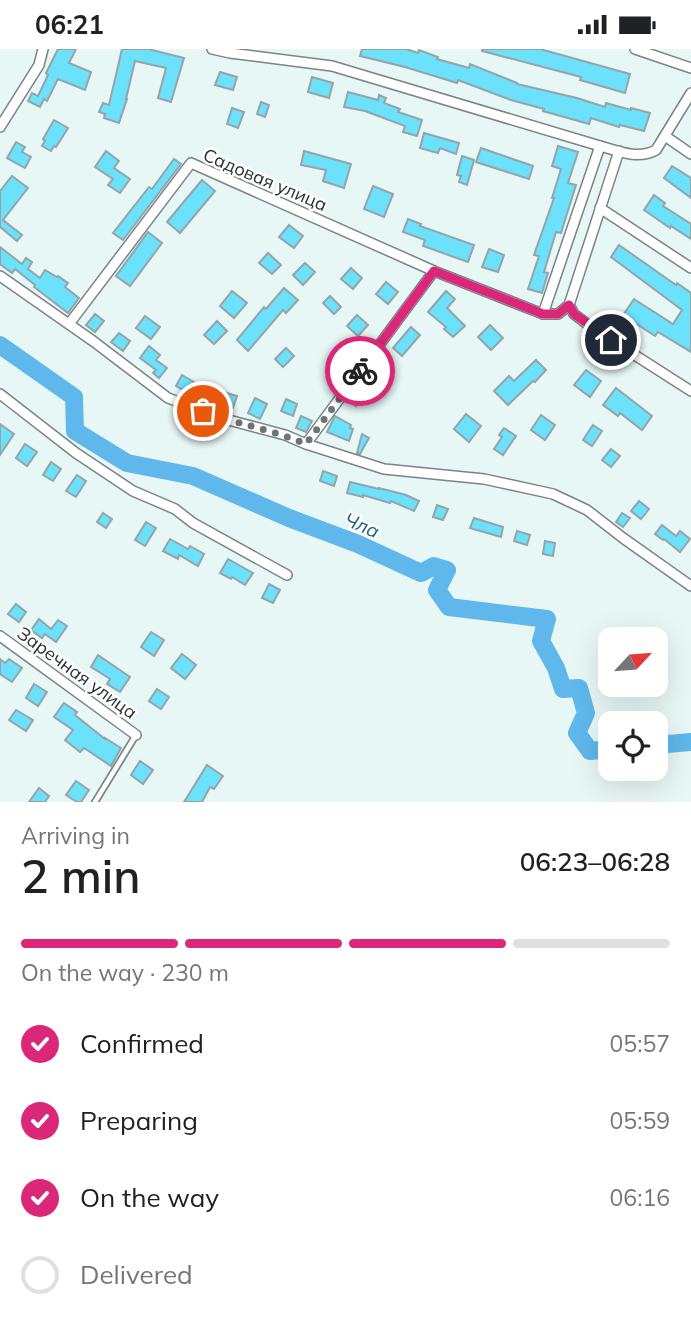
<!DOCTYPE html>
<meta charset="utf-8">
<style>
body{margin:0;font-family:Mulish,sans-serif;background:#f6f6f6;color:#202124;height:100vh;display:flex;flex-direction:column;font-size:26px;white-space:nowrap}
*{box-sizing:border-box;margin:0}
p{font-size:23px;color:#757577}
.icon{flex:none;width:38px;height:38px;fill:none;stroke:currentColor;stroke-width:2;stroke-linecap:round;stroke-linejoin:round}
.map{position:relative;height:753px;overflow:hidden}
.details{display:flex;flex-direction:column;background:#fff;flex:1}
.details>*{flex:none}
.needle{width:46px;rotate:64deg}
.tools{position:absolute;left:598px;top:578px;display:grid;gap:14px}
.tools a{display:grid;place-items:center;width:70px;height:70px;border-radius:14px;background:#fff;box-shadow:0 7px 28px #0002;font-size:35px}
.pin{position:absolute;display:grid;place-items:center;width:60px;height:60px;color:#fff;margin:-30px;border:4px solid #fff;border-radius:50%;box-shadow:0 2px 7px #0007}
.courier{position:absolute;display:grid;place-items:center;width:70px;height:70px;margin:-35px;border:5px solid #db2777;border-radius:50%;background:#fff;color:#222;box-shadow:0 2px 9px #0007}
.summary em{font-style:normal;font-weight:600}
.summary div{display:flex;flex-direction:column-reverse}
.summary{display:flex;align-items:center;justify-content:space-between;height:119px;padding:0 21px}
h1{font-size:46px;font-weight:600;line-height:52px}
.bar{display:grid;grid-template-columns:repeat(4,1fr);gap:10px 7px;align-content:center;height:84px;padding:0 21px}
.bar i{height:9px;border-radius:5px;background:#e0e0e0}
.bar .active{background:#db2777}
.bar p{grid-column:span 4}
ol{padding:0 21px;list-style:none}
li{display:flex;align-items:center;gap:21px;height:77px}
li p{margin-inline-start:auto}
li .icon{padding:7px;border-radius:50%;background:#db2777;color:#fff;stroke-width:4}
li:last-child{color:#757577}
li i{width:38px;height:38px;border:4px solid #e0e0e0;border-radius:50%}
.status{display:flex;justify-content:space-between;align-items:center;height:49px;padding:0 35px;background:#fff;direction:ltr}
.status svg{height:19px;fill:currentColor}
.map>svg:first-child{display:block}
</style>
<div class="status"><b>06:21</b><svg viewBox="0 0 49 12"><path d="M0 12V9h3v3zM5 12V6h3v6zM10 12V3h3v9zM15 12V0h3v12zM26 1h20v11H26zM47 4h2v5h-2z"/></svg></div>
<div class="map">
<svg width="691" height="753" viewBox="0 0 691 753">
<rect width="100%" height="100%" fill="#e7f7f6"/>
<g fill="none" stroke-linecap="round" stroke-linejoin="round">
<g stroke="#60b7eb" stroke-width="18">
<polyline points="0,296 74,348 75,382 127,414 193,427 289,469 358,495 421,524 434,517 447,521 437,541 449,558 547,570 541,592 556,619 563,640 579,639 586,664 577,684 590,702 611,700"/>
<polyline points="656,696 691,693"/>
</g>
</g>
<g fill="#6be1fc" stroke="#96a4a8" stroke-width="2">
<polygon points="58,0 76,0 69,14 91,23 85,41 58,30 47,52 44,50 40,58 28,52 32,44 38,47 48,26 46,24"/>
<polygon points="122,0 148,0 184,9 171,53 158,49 166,19 135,12 126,50 127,50 119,74 104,69 105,65 99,63 103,54 109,56"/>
<polygon points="362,0 406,0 418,4 419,1 438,8 437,10 469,19 470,15 517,34 517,35 577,49 605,58 606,54 631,61 631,59 650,64 644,82 620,76 619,78 591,69 589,75 543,62 544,60 511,51 458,31 457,34 405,18 360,7"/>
<polygon points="482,0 540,0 630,25 625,44 580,31 581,28 482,2"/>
<polygon points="220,23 237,28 233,41 215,36"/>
<polygon points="312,28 333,34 329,49 308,43"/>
<polygon points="348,43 378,51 379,46 386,49 384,54 400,60 398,63 422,71 417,87 403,83 405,77 365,62 344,58"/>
<polygon points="261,53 269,56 265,68 257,65"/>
<polygon points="232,59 244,63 238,79 227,75"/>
<polygon points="54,71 68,79 56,98 54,97 51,102 42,97 45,92 43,90"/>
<polygon points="424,84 459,94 456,105 440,99 438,104 420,99"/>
<polygon points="16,93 25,98 22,103 31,108 25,119 7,109"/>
<polygon points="558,97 578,103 568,134 576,136 561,184 556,183 544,223 548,224 542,244 528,240 539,207 534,206 554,149 552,149 561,120 552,117"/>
<polygon points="481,99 533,117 529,130 476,113"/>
<polygon points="106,102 119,112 114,119 130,130 120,144 108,136 113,130 95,118"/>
<polygon points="304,102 351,115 344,139 323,132 326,121 301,116"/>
<polygon points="462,107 474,111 467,136 459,133 461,127 457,126"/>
<polygon points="174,110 181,115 123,191 113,184 149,138 152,140"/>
<polygon points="672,117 691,129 691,149 664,129"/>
<polygon points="12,127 28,139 3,171 22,186 17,192 0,178 0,142"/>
<polygon points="202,131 215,142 180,184 167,173"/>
<polygon points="373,137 393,145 384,168 364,160"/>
<polygon points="654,146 665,154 663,157 691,175 691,190 671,177 670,179 644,161"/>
<polygon points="408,170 421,175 420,177 474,196 468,213 423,197 425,191 403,183"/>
<polygon points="289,176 303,187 294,199 279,188"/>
<polygon points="148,183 162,194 130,237 116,227"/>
<polygon points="619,196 676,236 677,234 691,244 691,303 658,283 655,287 623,266 634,250 673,275 682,261 611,208"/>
<polygon points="0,198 22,215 26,209 32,213 28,220 40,229 45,221 57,228 58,227 68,234 65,238 79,249 68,264 34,238 35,236 15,220 12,224 0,215"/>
<polygon points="489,200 504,206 498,223 482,218"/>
<polygon points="268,204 281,216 272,225 259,214"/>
<polygon points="305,214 315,223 303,236 293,226"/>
<polygon points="351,219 362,229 353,240 341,230"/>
<polygon points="386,233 398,243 388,255 376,245"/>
<polygon points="284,239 298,251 286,264 283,261 248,302 237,291 264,258 266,260"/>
<polygon points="232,242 247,254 234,269 220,257"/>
<polygon points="446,242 455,250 447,259 465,277 453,288 444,280 446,278 428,263"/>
<polygon points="330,247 341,258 334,265 323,254"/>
<polygon points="95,265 104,272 95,283 86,276"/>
<polygon points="357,266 368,276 358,287 347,277"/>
<polygon points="145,267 160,278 151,290 136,279"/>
<polygon points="217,272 227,282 214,295 204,286"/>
<polygon points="490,276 503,289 491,301 478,288"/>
<polygon points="411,278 420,286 402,307 393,299"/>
<polygon points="119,284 130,292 123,302 111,293"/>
<polygon points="149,297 160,306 156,311 167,319 159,329 153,324 156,321 140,309"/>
<polygon points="286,299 294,307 283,318 275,310"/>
<polygon points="382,310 391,318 356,357 348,350"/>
<polygon points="536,311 546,321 535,333 533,332 508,356 494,342 509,327 514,332"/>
<polygon points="586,321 601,332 590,348 574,336"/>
<polygon points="182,326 194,333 188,344 176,337"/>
<polygon points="206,338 237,347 233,359 203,347"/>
<polygon points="616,339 652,367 642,381 620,364 618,367 603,356"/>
<polygon points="255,349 267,355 260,370 248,364"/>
<polygon points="286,350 297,355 293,367 281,362"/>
<polygon points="466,365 481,377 469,393 454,380"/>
<polygon points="541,366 555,376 545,391 531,381"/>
<polygon points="301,367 312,372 306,383 296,379"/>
<polygon points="335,367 351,376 350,379 353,380 349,392 327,383"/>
<polygon points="0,375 14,385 0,406"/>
<polygon points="593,376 602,382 592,397 583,391"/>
<polygon points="504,379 516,387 503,406 494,400 502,388 499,386"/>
<polygon points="362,385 369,389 360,405 357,404"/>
<polygon points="25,395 37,403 27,417 16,409"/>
<polygon points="611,400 620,407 611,418 602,411"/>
<polygon points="51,413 61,420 53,432 43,426"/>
<polygon points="323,422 337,427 334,437 320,432"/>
<polygon points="77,426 86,432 76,448 66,442"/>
<polygon points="350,433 379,440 379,439 406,446 419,452 414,462 391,452 390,454 363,446 363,448 347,444"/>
<polygon points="639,452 649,460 641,470 631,462"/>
<polygon points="437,456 448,460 443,471 433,468"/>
<polygon points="103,464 112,470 106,479 97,473"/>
<polygon points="622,464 630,469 623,478 616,473"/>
<polygon points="474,469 503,478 501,488 470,479"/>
<polygon points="146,473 156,479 145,497 135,491"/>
<polygon points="662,476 676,487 680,482 690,490 680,503 664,490 663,491 655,485"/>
<polygon points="517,482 530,486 527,496 514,492"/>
<polygon points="170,490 188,500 190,497 204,505 198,517 179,506 178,510 163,502"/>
<polygon points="545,492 555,494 553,507 543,505"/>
<polygon points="228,510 253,524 245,536 232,528 231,530 220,524"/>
<polygon points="269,535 280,541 273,554 262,549"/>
<polygon points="16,555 26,563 19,573 8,565"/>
<polygon points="39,570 51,580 58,571 67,577 56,593 45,585 42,589 31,581"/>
<polygon points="151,583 164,591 154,607 141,598"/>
<polygon points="182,605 196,616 185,630 171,619"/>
<polygon points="98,606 130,628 120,643 107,635 110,630 91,618"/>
<polygon points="0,610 5,614 9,610 22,619 12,633 0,625"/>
<polygon points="34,635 47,643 38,657 26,649"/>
<polygon points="157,640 169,648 161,660 149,652"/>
<polygon points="64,654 77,663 75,666 105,690 105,689 121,699 111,717 84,699 80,703 65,691 73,681 54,668"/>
<polygon points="16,661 33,671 26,682 9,671"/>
<polygon points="140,712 153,721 143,735 131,726"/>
<polygon points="207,716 223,727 214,740 210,738 202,753 184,753"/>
<polygon points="76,732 89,741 81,753 77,753 66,746"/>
<polygon points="39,739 49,747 45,753 29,753"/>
</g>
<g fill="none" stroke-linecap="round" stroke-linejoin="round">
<defs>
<polyline id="service" points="95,753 136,686"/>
<g id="minor">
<path d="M 212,0 L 230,4 L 332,17 L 600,97 C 618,102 638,111 656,101 L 691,44"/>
<polyline points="635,0 691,19"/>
<polyline points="0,78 39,16 43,0"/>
<polyline points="665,87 691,105"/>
<polyline points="600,159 691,219"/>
<polyline points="0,227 93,292 168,349 221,369 285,386 306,395 384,420 484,430 553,445 587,461 623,489 691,537"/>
<polyline points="569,256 574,265 591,278 691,342"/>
<polyline points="543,265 600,97"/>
<polyline points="69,275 191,114 434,222 543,265 558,265 569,256 619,102"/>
<polyline points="0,345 76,404 133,442 175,460 193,474 287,526"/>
<polyline points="306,395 434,222"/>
<polyline points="0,587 136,686"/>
</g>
</defs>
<use href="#service" stroke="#778584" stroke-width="8"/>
<use href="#minor" stroke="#778584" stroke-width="12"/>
<use href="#service" stroke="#fff" stroke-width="4.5"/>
<use href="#minor" stroke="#fff" stroke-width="9"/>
</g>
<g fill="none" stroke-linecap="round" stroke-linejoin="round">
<path stroke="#6b7474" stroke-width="7" stroke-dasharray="0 12.6" d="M 203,362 C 237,375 273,381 306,395 L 360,322"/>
<polyline stroke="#db2777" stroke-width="9" points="360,322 434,222 543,265 558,265 569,256 574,265 611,291"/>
</g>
<g text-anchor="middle" stroke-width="5" stroke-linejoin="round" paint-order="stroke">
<g font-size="18" fill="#282e2e" stroke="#fff">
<text transform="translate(265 131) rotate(23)" y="6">Садовая улица</text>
<text transform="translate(77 624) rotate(36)" y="6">Заречная улица</text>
</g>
<g font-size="19" font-style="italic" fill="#1b5d7f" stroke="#fff">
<text transform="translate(362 476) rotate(23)" y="7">Чла</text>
</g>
</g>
</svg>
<div class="tools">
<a><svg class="needle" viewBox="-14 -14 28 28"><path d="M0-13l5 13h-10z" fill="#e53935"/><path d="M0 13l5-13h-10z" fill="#757577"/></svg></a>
<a><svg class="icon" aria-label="locate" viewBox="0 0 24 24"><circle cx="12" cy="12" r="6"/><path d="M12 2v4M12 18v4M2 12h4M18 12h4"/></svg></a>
</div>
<div class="pin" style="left:203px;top:362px;background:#ea580c"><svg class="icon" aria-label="bag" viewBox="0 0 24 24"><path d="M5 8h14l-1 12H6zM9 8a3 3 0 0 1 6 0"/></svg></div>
<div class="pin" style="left:611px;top:291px;background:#1f2937"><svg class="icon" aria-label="home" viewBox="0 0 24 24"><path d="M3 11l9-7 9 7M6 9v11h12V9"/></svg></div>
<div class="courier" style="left:360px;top:322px"><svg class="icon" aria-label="bike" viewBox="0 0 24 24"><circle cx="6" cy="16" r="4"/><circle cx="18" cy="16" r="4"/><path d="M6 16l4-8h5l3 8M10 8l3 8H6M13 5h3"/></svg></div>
</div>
<section class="details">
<div class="summary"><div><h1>2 min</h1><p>Arriving in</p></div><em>06:23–06:28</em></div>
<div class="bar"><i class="active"></i><i class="active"></i><i class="active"></i><i></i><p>On the way · 230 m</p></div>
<ol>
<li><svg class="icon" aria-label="check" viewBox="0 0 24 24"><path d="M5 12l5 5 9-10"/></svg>Confirmed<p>05:57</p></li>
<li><svg class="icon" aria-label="check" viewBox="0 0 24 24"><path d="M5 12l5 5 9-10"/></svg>Preparing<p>05:59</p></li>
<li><svg class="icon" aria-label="check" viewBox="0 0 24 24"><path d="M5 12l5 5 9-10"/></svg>On the way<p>06:16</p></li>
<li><i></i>Delivered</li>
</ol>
</section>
